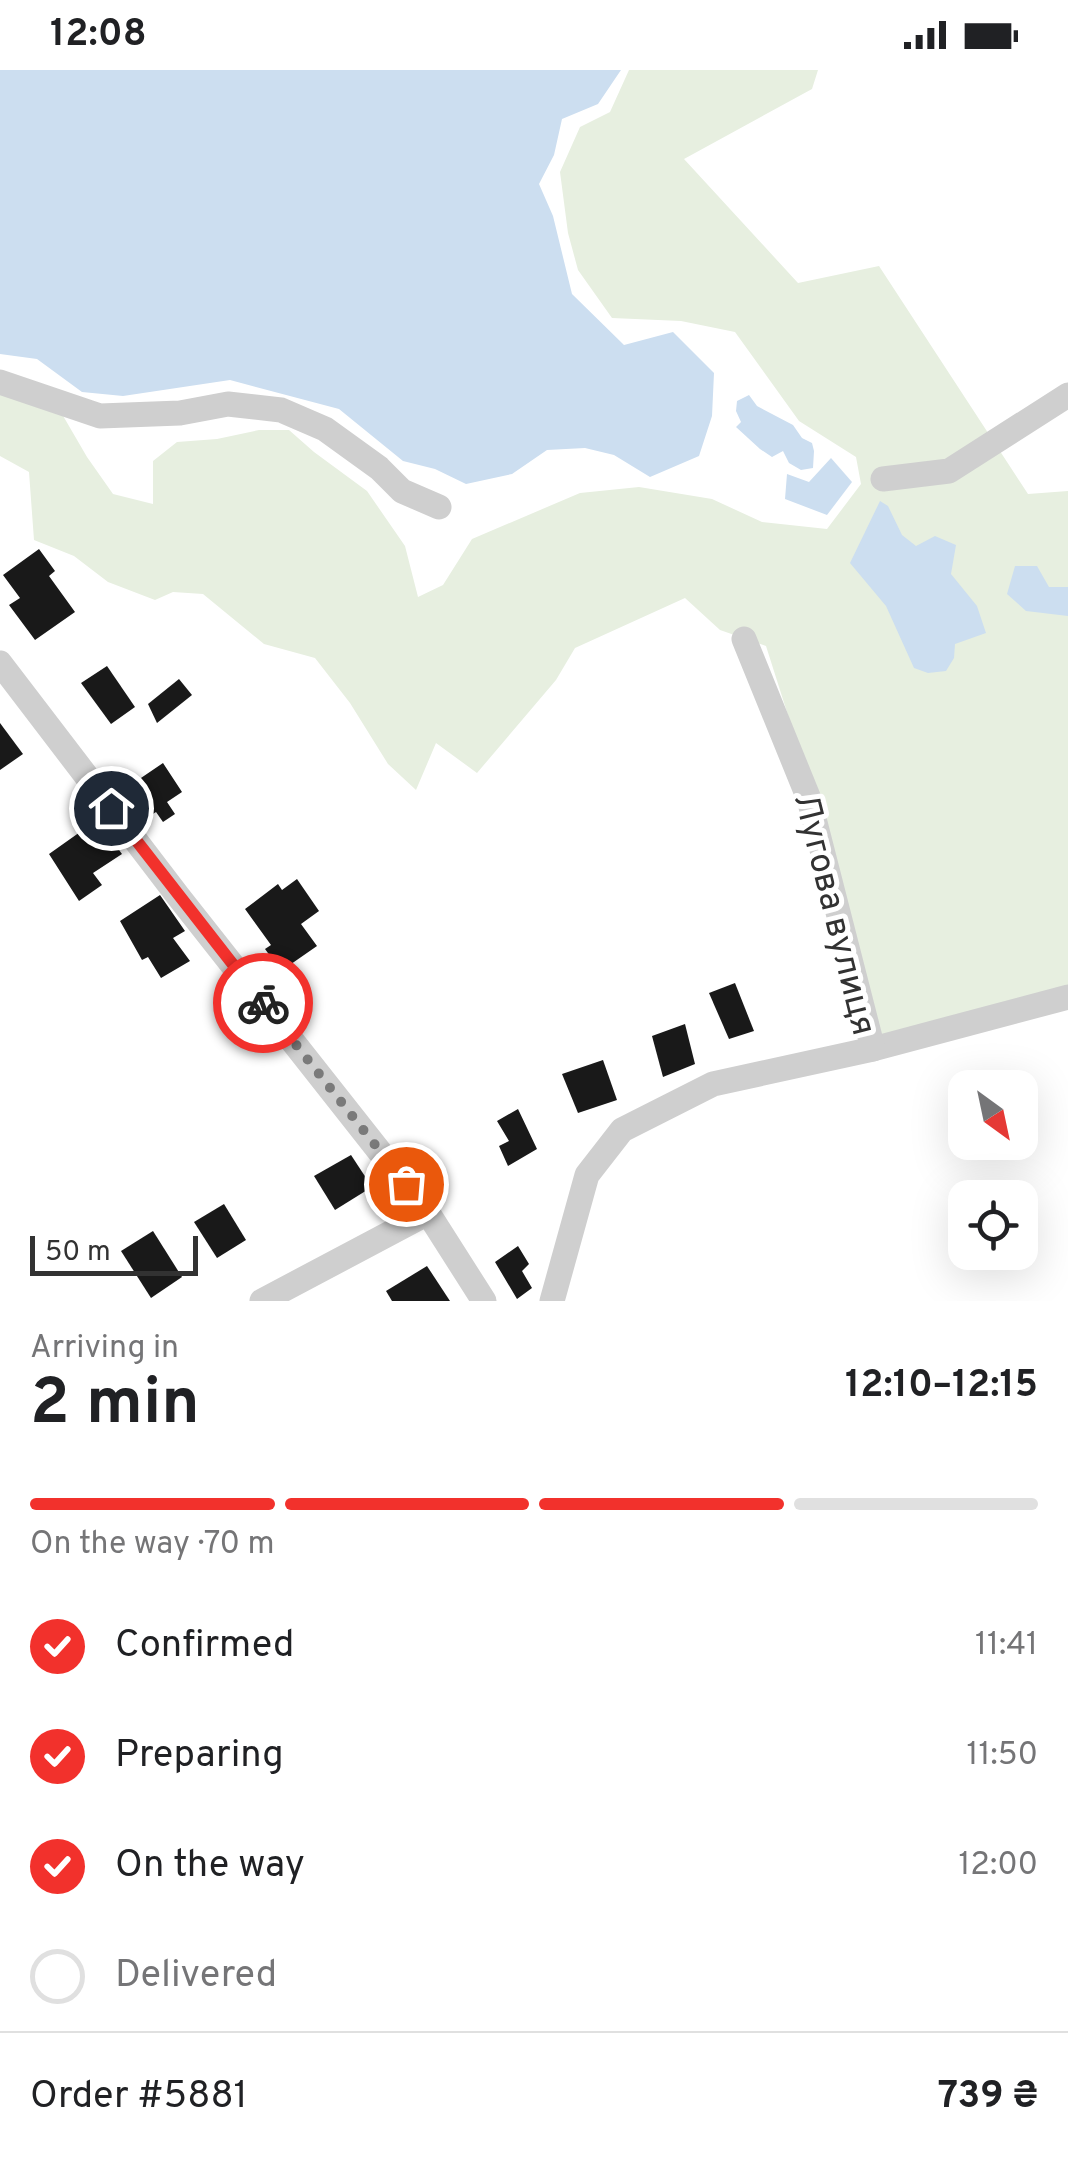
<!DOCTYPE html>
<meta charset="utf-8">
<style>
body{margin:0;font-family:Overpass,sans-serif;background:#f2f2f2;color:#202124;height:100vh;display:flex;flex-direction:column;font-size:38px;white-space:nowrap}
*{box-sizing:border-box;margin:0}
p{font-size:32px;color:#757577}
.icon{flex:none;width:55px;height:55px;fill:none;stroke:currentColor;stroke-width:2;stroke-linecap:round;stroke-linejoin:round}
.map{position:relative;height:1231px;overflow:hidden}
.drawer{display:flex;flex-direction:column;background:#fff;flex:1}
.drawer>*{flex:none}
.needle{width:65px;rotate:147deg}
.buttons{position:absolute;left:948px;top:1000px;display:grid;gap:20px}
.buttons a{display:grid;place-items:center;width:90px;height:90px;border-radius:20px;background:#fff;box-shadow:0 10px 40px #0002;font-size:50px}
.scale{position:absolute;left:30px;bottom:25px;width:168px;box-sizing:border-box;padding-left:10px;border:5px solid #323232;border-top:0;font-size:28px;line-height:35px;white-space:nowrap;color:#323232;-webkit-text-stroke:8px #fff;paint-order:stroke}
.pin{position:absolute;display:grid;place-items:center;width:85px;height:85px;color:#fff;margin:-42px;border:5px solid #fff;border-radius:50%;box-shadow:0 2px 10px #0007}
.courier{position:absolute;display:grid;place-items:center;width:100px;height:100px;margin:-50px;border:8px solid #f2312c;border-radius:50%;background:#fff;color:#222;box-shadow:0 2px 12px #0007}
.headline em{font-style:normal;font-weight:700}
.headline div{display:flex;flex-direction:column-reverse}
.headline{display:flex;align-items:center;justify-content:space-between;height:170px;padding:0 30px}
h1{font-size:65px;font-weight:700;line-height:75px}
.bar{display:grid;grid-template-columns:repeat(4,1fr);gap:15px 10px;align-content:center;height:120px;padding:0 30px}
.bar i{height:12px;border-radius:8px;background:#e0e0e0}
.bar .on{background:#f2312c}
.bar p{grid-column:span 4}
.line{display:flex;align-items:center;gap:25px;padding:0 30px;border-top:2px solid #e0e0e0}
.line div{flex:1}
ol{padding:0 30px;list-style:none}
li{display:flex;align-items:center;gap:30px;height:110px}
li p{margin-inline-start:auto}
li .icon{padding:10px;border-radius:50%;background:#f2312c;color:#fff;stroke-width:4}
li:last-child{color:#757577}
li i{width:55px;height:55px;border:5px solid #e0e0e0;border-radius:50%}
.status{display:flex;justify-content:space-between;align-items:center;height:70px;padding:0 50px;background:#fff;direction:ltr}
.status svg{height:28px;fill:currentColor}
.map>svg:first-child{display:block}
</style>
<div class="status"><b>12:08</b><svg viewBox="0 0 49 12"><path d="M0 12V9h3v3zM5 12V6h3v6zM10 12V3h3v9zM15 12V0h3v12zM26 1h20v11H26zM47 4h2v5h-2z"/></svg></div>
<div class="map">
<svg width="1068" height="1231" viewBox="0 0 1068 1231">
<rect width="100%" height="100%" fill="#fff"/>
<polygon fill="#e7efe0" points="629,0 818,0 812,19 684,89 798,213 879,196 1028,424 1068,421 1068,922 876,971 848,834 766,576 720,560 685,528 575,578 556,610 477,703 436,673 416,720 388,694 350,633 315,588 264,574 203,524 173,522 155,530 108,512 74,486 34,470 29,402 0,386 0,319 62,344 87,387 113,424 153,434 153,391 177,372 217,369 259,360 289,360 314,382 367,421 405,476 418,527 443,515 472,469 580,423 639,417 712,429 762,452 827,459 861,414 856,387 799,351 735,262 681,251 612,248 578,200 568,163 560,102 580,57 610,42"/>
<g fill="#ccdef0">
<polygon points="0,0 621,0 598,34 562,49 554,85 539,114 553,146 572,224 624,275 673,262 714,303 712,346 699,386 650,407 614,385 585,378 547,380 512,404 466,414 435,399 403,391 339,339 230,310 123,326 82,322 37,289 0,284"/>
<polygon points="749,325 757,336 793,355 802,368 812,373 814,381 813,398 801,400 789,393 783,381 772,387 760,379 736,357 741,352 736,341 737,331"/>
<polygon points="831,388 852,412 827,445 785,429 787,404 809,412"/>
<polygon points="880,431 888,436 902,465 916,476 935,466 956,475 951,504 977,536 986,563 955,574 954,588 946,601 928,603 914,598 886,536 850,493"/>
<polygon points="1015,496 1037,496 1049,517 1068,517 1068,546 1026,541 1007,524"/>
</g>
<g fill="#191919">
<polygon points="39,479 55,501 49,506 75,542 35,570 9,535 20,528 3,505"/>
<polygon points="107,596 135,637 111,654 81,613"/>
<polygon points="179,609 192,625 157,653 148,634"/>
<polygon points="0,653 23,684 0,700"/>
<polygon points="163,693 182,722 167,732 175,744 163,752 156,742 148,747 131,721 142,716 138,710"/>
<polygon points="97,750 122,784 93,803 102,815 79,831 49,784"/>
<polygon points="297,809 319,841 301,854 317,876 281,901 265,879 271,875 245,839 278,814 282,820"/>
<polygon points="160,825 185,861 173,868 190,891 161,908 148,887 142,890 120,851"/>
<polygon points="735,913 754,961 729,969 709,923"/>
<polygon points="685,954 695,994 663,1007 652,966"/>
<polygon points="603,990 617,1030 578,1043 562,1004"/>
<polygon points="518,1039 537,1079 508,1096 499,1076 509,1071 497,1051"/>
<polygon points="351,1085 372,1117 335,1140 314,1106"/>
<polygon points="224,1134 246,1170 217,1188 194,1152"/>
<polygon points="153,1161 182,1207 151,1228 121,1181"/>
<polygon points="518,1176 529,1194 522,1201 532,1218 517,1229 495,1192"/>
<polygon points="427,1196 450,1231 392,1231 386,1221"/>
</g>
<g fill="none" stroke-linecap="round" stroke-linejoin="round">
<g stroke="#cfcfcf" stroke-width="25">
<polyline points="0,312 100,346 180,343 228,334 281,340 325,359 379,398 402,421 439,437"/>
<polyline points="883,409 949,401 1068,325"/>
<polyline points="0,593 178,826 428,1143 484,1231"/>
<polyline points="873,979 1068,927"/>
<polyline points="262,1231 428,1143"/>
<polyline points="552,1231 587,1105 622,1060 713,1014 873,979 809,729 744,569"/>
</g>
</g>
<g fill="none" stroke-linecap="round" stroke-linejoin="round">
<polyline stroke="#7a7a7a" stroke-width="10" stroke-dasharray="0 18" points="263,933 406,1114"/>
<polyline stroke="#f2312c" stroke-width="12" points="111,738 263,933"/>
</g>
<g text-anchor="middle" stroke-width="10" stroke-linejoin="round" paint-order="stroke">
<g font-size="35" fill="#323232" stroke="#fff">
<text transform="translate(836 844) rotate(76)" y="12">Лугова вулиця</text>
</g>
</g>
</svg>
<div class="buttons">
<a><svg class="needle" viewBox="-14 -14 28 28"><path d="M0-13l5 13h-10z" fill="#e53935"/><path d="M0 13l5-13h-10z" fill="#757577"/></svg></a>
<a><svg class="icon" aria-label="locate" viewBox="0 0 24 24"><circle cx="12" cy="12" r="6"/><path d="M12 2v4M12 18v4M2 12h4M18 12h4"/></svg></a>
</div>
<div class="scale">50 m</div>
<div class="pin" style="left:406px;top:1114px;background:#ea580c"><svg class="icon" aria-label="bag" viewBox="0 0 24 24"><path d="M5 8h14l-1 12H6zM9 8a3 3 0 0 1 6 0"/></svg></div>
<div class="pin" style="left:111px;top:738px;background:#1f2937"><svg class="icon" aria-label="home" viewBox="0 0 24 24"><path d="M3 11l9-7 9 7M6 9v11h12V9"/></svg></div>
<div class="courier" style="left:263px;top:933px"><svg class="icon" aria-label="bike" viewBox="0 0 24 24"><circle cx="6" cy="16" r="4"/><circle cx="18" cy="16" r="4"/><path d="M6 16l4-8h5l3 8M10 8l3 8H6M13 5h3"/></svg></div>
</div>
<section class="drawer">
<div class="headline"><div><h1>2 min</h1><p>Arriving in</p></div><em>12:10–12:15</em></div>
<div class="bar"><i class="on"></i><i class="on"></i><i class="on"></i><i></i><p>On the way · 70 m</p></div>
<ol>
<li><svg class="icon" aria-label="check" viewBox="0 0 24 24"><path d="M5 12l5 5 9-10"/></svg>Confirmed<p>11:41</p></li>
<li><svg class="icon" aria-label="check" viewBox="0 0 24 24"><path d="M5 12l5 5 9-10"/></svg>Preparing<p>11:50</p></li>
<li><svg class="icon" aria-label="check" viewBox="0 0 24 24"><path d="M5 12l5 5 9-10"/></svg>On the way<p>12:00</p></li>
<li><i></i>Delivered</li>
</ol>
<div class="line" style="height:130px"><div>Order #5881</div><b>739 ₴</b></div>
</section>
